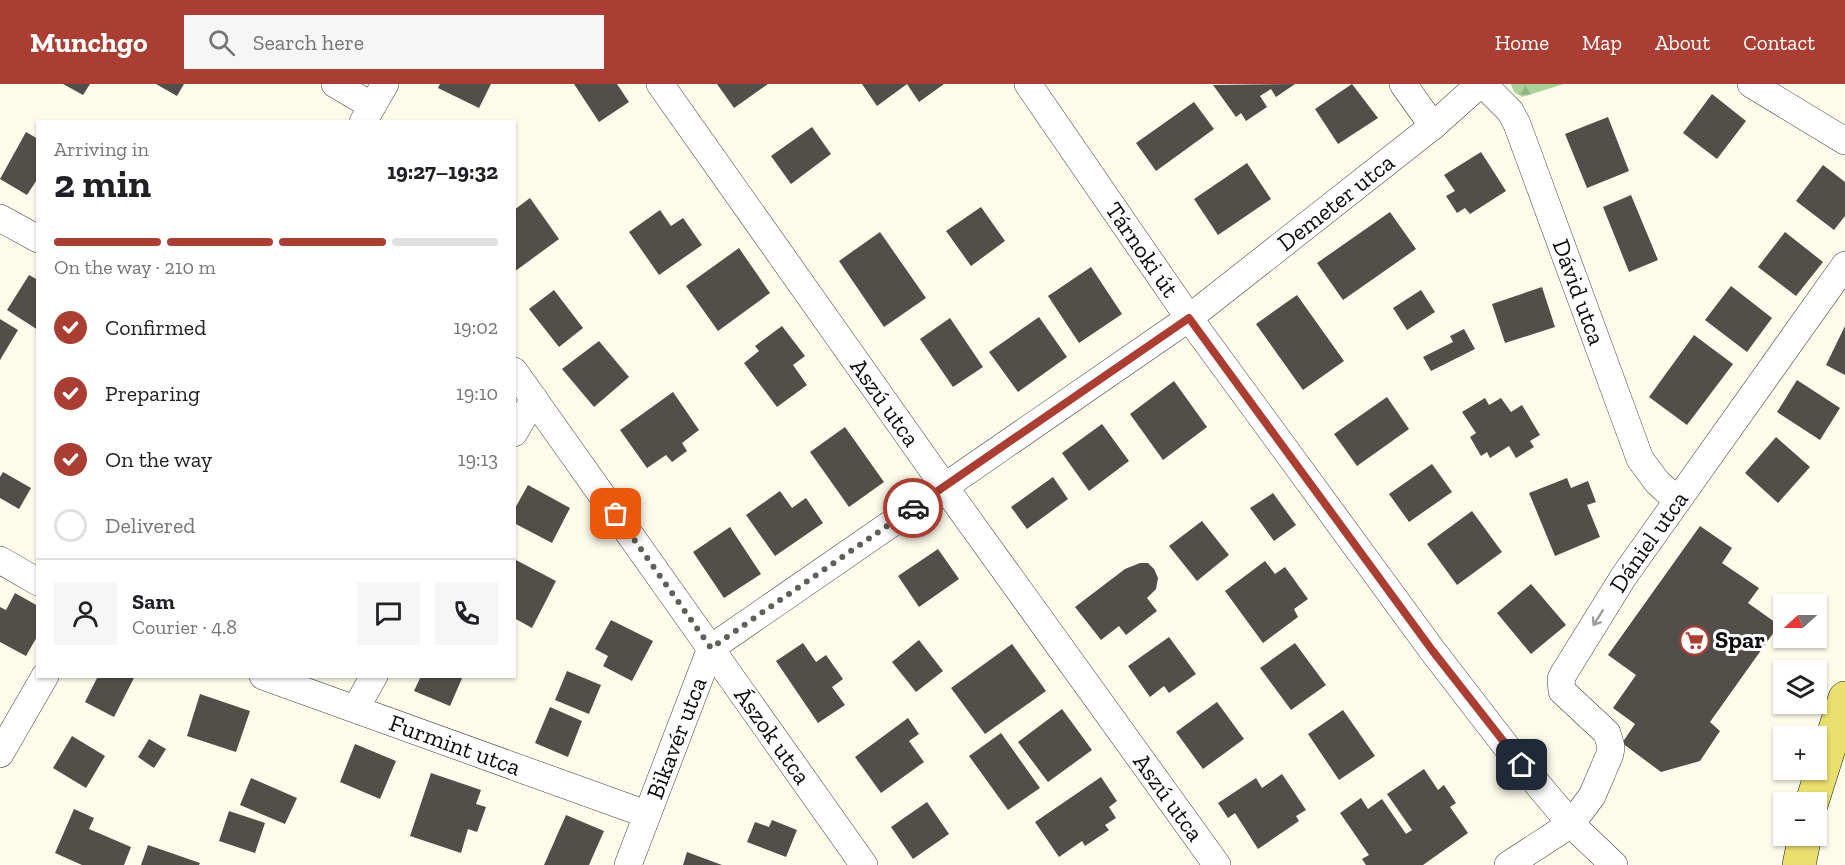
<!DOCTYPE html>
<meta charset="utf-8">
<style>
body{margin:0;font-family:"Zilla Slab",serif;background:#f6f6f6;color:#202124;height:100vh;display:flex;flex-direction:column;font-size:22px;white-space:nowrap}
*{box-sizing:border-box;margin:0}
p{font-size:20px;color:#757577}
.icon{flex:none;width:33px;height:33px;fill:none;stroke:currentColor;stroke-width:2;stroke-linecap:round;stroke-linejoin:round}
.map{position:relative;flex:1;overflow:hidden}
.drawer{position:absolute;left:36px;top:36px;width:480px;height:558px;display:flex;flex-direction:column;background:#fff;border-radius:0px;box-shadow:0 2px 4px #0004}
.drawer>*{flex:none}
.needle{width:39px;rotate:249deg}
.tools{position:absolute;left:1773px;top:510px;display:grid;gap:12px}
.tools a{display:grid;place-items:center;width:54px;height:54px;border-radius:0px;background:#fff;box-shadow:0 2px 4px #0004;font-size:30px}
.pin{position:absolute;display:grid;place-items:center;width:51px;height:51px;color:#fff;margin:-26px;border-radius:12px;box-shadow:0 3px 9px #0006}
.courier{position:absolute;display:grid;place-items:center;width:60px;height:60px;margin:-30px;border:4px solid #ab3e33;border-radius:50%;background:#fff;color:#222;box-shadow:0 2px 8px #0007}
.summary em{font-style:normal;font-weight:700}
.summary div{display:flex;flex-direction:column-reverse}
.summary{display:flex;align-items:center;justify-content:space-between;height:102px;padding:0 18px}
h1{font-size:39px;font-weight:700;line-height:45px}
.bar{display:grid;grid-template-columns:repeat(4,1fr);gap:9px 6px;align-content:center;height:72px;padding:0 18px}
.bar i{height:8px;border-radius:4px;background:#e0e0e0}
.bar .selected{background:#ab3e33}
.bar p{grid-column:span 4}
.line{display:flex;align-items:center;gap:15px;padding:0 18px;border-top:2px solid #e0e0e0}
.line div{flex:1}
.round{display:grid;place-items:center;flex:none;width:63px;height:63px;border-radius:0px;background:#f6f6f6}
ol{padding:0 18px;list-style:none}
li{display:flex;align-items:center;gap:18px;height:66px}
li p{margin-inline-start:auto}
li .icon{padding:6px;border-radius:50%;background:#ab3e33;color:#fff;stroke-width:4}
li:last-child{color:#757577}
li i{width:33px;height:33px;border:3px solid #e0e0e0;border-radius:50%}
header{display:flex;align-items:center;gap:36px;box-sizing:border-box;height:84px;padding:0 30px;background:#ab3e33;color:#fff}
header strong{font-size:28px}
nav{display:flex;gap:33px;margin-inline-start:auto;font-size:21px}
.search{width:420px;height:54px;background:#f6f6f6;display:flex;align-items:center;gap:15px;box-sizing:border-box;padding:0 21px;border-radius:0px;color:#757577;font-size:22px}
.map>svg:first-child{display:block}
</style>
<header>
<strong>Munchgo</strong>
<div class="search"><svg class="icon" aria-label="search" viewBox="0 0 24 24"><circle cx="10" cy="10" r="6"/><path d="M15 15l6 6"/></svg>Search here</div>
<nav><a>Home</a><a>Map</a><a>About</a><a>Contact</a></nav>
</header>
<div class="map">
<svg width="1845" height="781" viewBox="0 0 1845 781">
<defs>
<pattern id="forest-firs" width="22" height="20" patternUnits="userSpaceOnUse" patternTransform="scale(1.5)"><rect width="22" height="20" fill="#abd29a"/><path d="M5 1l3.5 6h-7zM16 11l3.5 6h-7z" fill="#92b383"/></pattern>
</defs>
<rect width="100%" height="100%" fill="#fdfceb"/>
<polygon fill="url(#forest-firs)" points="1511,0 1564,0 1522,13 1514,8"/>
<g fill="#524e49">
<polygon points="63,0 90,0 83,11"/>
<polygon points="156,0 184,0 177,12"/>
<polygon points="440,0 491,0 479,24 438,4"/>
<polygon points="574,0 617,0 629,18 599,38"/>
<polygon points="717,0 768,0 734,24"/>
<polygon points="862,0 944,0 919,18 907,0 877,22"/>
<polygon points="1295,0 1276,13 1271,5 1260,12 1267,23 1246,37 1241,29 1236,33 1213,1"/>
<polygon points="1352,0 1378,34 1338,60 1315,25"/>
<polygon points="1712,10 1746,37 1717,75 1683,49"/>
<polygon points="1194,18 1214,45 1156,87 1136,59"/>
<polygon points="1608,33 1629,87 1587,104 1565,50"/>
<polygon points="812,43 831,70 791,100 771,72"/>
<polygon points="26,48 38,55 38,94 27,111 0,95"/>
<polygon points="1481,68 1506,107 1470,130 1465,124 1457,129 1446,112 1455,107 1444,91"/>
<polygon points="1247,79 1271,115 1218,151 1194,115"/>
<polygon points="1823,81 1845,98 1845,132 1834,146 1796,117"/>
<polygon points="1631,111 1658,176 1629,188 1603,123"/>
<polygon points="530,114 559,155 514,188 514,126"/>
<polygon points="981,123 1005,157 971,182 946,147"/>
<polygon points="660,126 671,142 683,134 702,161 659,191 629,148"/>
<polygon points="1390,128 1416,165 1343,216 1317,179"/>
<polygon points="880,148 926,214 884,243 839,177"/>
<polygon points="1785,148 1823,178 1796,212 1758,183"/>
<polygon points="739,164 770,209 718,247 686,202"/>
<polygon points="1091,183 1122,230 1079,259 1048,212"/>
<polygon points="29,191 38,196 38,246 7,226"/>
<polygon points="1731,202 1772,234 1747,268 1705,236"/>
<polygon points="1542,203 1555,243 1505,259 1492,220"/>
<polygon points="554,206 583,244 559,263 529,225"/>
<polygon points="1421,206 1435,228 1407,246 1393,224"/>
<polygon points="1297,211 1344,277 1303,306 1256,240"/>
<polygon points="1039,233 1067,273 1018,308 989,268"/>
<polygon points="950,234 983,283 953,303 920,255"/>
<polygon points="0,235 18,246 0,276"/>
<polygon points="782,242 805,272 793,281 807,301 777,323 744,279 759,267 755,262"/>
<polygon points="1845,242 1845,291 1826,281"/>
<polygon points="1464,245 1475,265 1431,287 1423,273 1453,258 1450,252"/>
<polygon points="1694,251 1733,280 1687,341 1649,313"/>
<polygon points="599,257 629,293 594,323 562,285"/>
<polygon points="1797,296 1840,324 1820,356 1777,328"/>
<polygon points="1174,297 1207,343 1163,376 1130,330"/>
<polygon points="673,308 699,346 682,359 687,367 672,378 666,371 647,384 620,346"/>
<polygon points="1387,313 1409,345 1357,382 1334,350"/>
<polygon points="1485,314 1489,321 1501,314 1511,328 1522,321 1540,351 1530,357 1534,363 1516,374 1509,362 1490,374 1487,368 1481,372 1470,353 1476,349 1462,328"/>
<polygon points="1102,340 1129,377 1089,407 1062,369"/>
<polygon points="845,343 884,398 849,423 810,368"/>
<polygon points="1776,353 1810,383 1778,419 1745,389"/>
<polygon points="1432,380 1452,408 1409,438 1389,410"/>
<polygon points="3,388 31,404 19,425 0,414 0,393"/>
<polygon points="1053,393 1068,415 1027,445 1011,423"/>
<polygon points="1567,394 1571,404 1588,397 1596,418 1587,421 1600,453 1555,472 1529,409"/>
<polygon points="528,401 570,424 552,459 514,439 514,426"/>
<polygon points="780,407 792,424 806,414 823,439 775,472 746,431"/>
<polygon points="1273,409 1296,441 1274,457 1250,424"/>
<polygon points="1472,427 1502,468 1457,501 1427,460"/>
<polygon points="1202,437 1229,471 1197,497 1169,462"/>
<polygon points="1700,442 1732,464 1722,479 1759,504 1748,519 1779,541 1710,638 1720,647 1700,677 1661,688 1622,659 1635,640 1613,624 1636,591 1608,571"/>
<polygon points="730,443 761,490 724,514 693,468"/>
<polygon points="938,465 959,495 919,523 898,492"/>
<polygon points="514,475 556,497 532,544 514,534"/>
<polygon points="1265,477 1275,490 1285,483 1308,515 1294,525 1298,533 1263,559 1225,507"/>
<polygon points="1140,479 1148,479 1154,485 1158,494 1156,505 1147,514 1157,527 1126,551 1119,542 1101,556 1075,523 1125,485"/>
<polygon points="1531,500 1566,541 1531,570 1497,529"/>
<polygon points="15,509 38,522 38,551 26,572 0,558 0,523 6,526"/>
<polygon points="611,536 653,557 632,597 603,582 608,572 595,565"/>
<polygon points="1169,553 1196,590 1169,609 1164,602 1150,613 1128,582"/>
<polygon points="919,556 943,587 916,608 892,578"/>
<polygon points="803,559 816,578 826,571 843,595 832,603 845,621 818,639 776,577"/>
<polygon points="1295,559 1326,601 1291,626 1260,584"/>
<polygon points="1012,560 1046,607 985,650 951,604"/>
<polygon points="567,587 601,601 589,630 555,616"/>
<polygon points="98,592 135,592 114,633 85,618"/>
<polygon points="421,592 463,592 450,622 414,607"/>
<polygon points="200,610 250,627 236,668 187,652"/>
<polygon points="1217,618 1244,655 1203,685 1176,648"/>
<polygon points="550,623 582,637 568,673 535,659"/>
<polygon points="1062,625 1092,666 1048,698 1018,658"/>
<polygon points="1343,626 1375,672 1339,696 1308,650"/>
<polygon points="908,634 919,650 909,657 924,678 881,709 855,673"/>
<polygon points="1001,649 1040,704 1008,726 969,672"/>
<polygon points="72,652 105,672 86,704 53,684"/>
<polygon points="149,655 166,665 154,684 138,673"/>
<polygon points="355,660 396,677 380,715 340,698"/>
<polygon points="1424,685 1438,706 1444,701 1456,719 1450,723 1468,749 1423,781 1366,781 1362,775 1369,771 1340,729 1361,714 1368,725 1382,715 1406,750 1412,746 1387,710"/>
<polygon points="431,689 481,706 476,720 486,723 477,748 468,745 461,769 410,752"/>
<polygon points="1282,690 1306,726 1296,732 1299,737 1258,765 1235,729 1228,734 1218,719 1256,694 1262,704"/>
<polygon points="1101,693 1117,717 1109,723 1116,734 1105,741 1109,746 1085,762 1082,757 1059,773 1035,738"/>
<polygon points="251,694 297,714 285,740 240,721"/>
<polygon points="927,718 949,750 913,775 891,743"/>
<polygon points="74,725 94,734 89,745 131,763 124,781 82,781 55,769"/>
<polygon points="229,727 265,739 255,769 219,757"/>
<polygon points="566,731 604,747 589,781 544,781"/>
<polygon points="772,736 797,746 786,773 747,758 755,738 769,743"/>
<polygon points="148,761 200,779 199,781 141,781"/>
<polygon points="687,768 722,781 683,781"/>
</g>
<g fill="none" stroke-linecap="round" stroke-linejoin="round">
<defs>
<g id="minor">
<polyline points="335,0 372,22"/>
<path id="s1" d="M 660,0 L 944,402 L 1217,781"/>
<path id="s2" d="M 1028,0 L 1189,234 L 1432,566 L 1509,666 L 1571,740 L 1614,781"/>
<polyline points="1403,0 1433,42"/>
<path id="s3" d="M 1483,0 L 1510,27 L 1517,40 L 1640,375 L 1657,398 L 1677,416"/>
<polyline points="1751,0 1845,57"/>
<polyline points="363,38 385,0"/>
<polyline points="0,134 38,155"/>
<path id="s4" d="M 514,287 L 864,781"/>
<polyline points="514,349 534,315"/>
<polyline points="0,476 38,498"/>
<path id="s5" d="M 263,592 L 646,730"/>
<polyline points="356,624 374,592"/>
<polyline points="0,670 45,592"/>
<path id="s6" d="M 628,781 L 711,564 L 1189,234 L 1433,42 L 1480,0"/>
<path id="s7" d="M 1508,781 L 1571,740 L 1592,712 L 1610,670 L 1611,663 L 1607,649 L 1562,607 L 1561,595 L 1564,589 L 1624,492 L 1845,181"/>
</g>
<g id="major">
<polyline points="1812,718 1845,614"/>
<polyline points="1799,781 1805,752"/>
</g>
</defs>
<use href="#minor" stroke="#3e3e3e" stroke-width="28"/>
<use href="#major" stroke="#1c1c1c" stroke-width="34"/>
<use href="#minor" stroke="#fff" stroke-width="27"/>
<use href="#major" stroke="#eade6e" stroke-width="33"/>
</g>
<defs><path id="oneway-shaft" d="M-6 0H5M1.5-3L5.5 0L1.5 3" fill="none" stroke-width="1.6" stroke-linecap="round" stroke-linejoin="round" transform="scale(1.5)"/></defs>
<use stroke="#9d9d9d" href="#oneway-shaft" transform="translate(1598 534) rotate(122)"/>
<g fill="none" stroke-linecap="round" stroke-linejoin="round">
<polyline stroke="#605f59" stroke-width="6" stroke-dasharray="0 10.8" points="616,430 711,564 913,424"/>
<polyline stroke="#ab3e33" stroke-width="8" points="913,424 1189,234 1432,566 1522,681"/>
</g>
<defs>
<symbol id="supermarket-ring" viewBox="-11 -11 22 22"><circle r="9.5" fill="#fff" stroke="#ab3e33" stroke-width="1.5"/><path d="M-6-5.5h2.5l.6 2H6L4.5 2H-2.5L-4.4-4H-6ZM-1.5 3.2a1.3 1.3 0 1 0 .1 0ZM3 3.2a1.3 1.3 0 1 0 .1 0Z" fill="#ab3e33"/></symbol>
</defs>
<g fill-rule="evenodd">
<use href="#supermarket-ring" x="1678" y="540" width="33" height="33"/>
</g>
<g text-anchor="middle" stroke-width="6" stroke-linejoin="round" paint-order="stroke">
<g font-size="24" fill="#0b0b0b" stroke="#fff">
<text dy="8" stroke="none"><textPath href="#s6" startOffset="1000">Demeter utca</textPath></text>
<text dy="8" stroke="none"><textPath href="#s2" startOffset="201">Tárnoki út</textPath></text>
<text dy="8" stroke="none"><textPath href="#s3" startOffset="232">Dávid utca</textPath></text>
<text dy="8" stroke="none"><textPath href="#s1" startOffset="390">Aszú utca</textPath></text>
<text dy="8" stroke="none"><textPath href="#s7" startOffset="414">Dániel utca</textPath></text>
<text dy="8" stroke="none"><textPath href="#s4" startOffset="447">Ászok utca</textPath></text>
<text dy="8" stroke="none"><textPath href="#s6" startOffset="136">Bikavér utca</textPath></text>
<text dy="8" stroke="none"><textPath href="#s5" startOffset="204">Furmint utca</textPath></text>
<text dy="8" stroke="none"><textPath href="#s1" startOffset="876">Aszú utca</textPath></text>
</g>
<g font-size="24" font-weight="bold" fill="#0b0b0b" stroke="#fff" text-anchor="start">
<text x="1715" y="564">Spar</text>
</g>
</g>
</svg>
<div class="tools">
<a><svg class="needle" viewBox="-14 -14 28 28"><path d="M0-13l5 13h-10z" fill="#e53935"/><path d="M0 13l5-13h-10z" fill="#757577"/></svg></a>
<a><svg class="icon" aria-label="layers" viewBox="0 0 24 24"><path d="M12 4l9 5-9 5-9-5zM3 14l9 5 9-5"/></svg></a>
<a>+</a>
<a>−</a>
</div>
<div class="pin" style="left:616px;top:430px;background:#ea580c"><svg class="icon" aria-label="bag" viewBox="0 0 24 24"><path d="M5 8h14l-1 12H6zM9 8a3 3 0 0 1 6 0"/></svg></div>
<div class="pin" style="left:1522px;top:681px;background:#1f2937"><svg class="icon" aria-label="home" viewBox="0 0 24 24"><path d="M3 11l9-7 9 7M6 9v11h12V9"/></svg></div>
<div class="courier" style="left:913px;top:424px"><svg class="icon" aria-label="car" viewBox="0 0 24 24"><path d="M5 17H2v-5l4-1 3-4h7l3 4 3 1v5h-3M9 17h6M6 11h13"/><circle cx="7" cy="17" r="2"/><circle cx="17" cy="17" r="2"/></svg></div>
<section class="drawer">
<div class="summary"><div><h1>2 min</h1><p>Arriving in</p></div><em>19:27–19:32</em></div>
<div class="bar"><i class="selected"></i><i class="selected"></i><i class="selected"></i><i></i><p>On the way · 210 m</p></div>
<ol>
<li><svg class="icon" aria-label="check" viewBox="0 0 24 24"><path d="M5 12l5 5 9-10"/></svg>Confirmed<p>19:02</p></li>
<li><svg class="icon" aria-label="check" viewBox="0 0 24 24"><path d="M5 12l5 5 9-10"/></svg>Preparing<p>19:10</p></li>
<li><svg class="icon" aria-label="check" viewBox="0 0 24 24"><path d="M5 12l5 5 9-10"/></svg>On the way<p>19:13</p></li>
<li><i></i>Delivered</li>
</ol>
<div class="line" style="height:108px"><a class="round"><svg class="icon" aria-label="person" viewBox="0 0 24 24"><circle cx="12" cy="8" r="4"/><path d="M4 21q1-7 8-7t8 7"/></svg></a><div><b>Sam</b><p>Courier · 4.8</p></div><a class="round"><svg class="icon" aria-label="chat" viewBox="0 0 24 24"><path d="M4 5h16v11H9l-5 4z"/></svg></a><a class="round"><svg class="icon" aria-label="phone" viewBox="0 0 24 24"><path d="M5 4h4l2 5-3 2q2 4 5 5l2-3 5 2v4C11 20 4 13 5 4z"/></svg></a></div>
</section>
</div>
